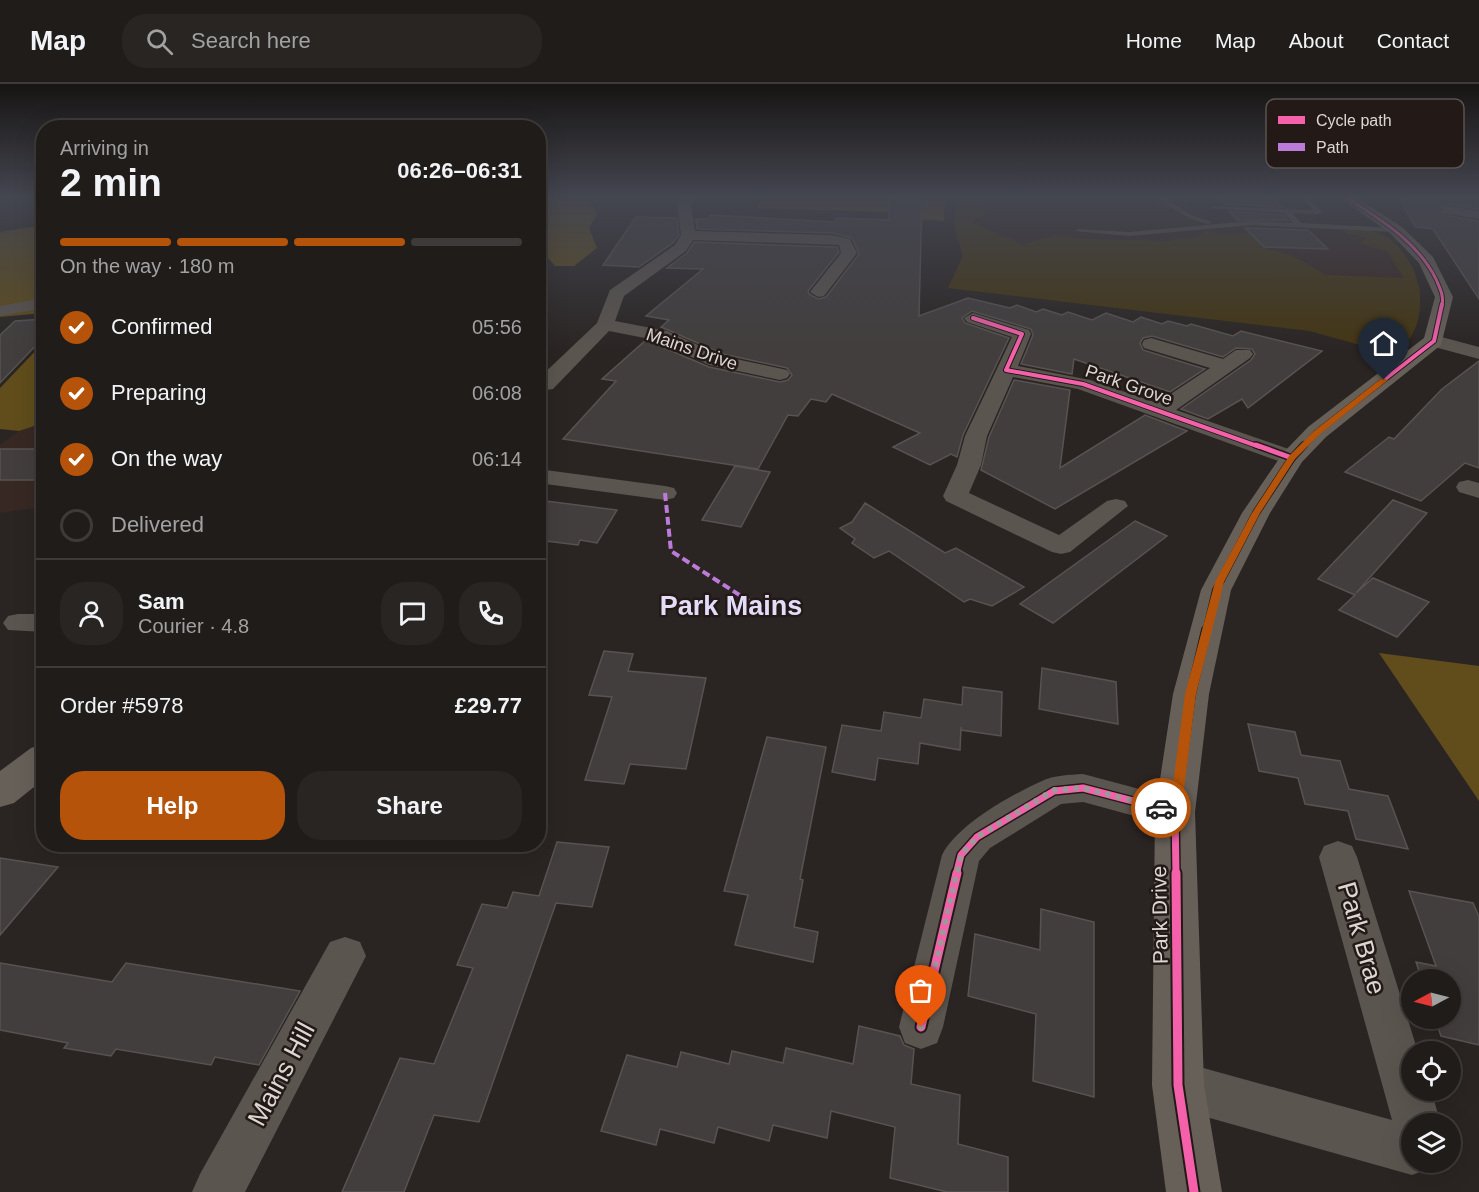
<!DOCTYPE html>
<meta charset="utf-8">
<style>
body{margin:0;font-family:Helvetica,sans-serif;background:#282523;color:#f1f3f6;height:100vh;display:flex;flex-direction:column;font-size:22px;white-space:nowrap}
*{box-sizing:border-box;margin:0}
p{font-size:20px;color:#a2a1a2}
.icon{flex:none;width:33px;height:33px;fill:none;stroke:currentColor;stroke-width:2;stroke-linecap:round;stroke-linejoin:round}
.map{position:relative;flex:1;overflow:hidden}
.details{position:absolute;left:36px;top:36px;width:510px;height:732px;display:flex;flex-direction:column;background:#201c1a;border-radius:24px;box-shadow:0 6px 24px #0002,0 0 0 2px #3d3a39}
.details>*{flex:none}
.needle{width:39px;rotate:263deg}
.controls{position:absolute;left:1401px;top:885px;display:grid;gap:12px}
.controls a{display:grid;place-items:center;width:60px;height:60px;border-radius:50%;background:#201c1a;box-shadow:0 6px 24px #0002,0 0 0 2px #3d3a39;font-size:30px}
.pin{position:absolute;display:grid;place-items:center;width:51px;height:51px;color:#fff;margin:-62px -26px;border-radius:50% 50% 50% 0;rotate:-45deg;box-shadow:0 0 6px #0007}
.pin .icon{rotate:45deg}
.courier{position:absolute;display:grid;place-items:center;width:60px;height:60px;margin:-30px;border:4px solid #b45309;border-radius:50%;background:#fff;color:#222;box-shadow:0 2px 8px #0007}
.overview em{font-style:normal;font-weight:700}
.overview div{display:flex;flex-direction:column-reverse}
.overview{display:flex;align-items:center;justify-content:space-between;height:102px;padding:0 24px}
h1{font-size:39px;font-weight:700;line-height:45px}
.bar{display:grid;grid-template-columns:repeat(4,1fr);gap:9px 6px;align-content:center;height:72px;padding:0 24px}
.bar i{height:8px;border-radius:4px;background:#3d3a39}
.bar .current{background:#b45309}
.bar p{grid-column:span 4}
.line{display:flex;align-items:center;gap:15px;padding:0 24px;border-top:2px solid #3d3a39}
.line div{flex:1}
.round{display:grid;place-items:center;flex:none;width:63px;height:63px;border-radius:24px;background:#282523}
ol{padding:0 24px;list-style:none}
li{display:flex;align-items:center;gap:18px;height:66px}
li p{margin-inline-start:auto}
li .icon{padding:6px;border-radius:50%;background:#b45309;color:#fff;stroke-width:4}
li:last-child{color:#a2a1a2}
li i{width:33px;height:33px;border:3px solid #3d3a39;border-radius:50%}
.primary-button{display:flex;gap:12px;margin-top:auto;padding:12px 24px}
.primary-button a{flex:1;height:69px;border-radius:24px;background:#b45309;color:#fff;font-size:24px;font-weight:700;line-height:69px;text-align:center}
.primary-button a+a{background:#282523;color:#f1f3f6}
header{display:flex;align-items:center;gap:36px;box-sizing:border-box;height:84px;padding:0 30px;background:#201c1a;border-bottom:2px solid #3d3a39}
header strong{font-size:28px}
nav{display:flex;gap:33px;margin-inline-start:auto;font-size:21px}
.search{width:420px;height:54px;background:#282523;display:flex;align-items:center;gap:15px;box-sizing:border-box;padding:0 21px;border-radius:24px;color:#a2a1a2;font-size:22px}
.map>svg:first-child{display:block}
</style>
<header>
<strong>Map</strong>
<div class="search"><svg class="icon" aria-label="search" viewBox="0 0 24 24"><circle cx="10" cy="10" r="6"/><path d="M15 15l6 6"/></svg>Search here</div>
<nav><a>Home</a><a>Map</a><a>About</a><a>Contact</a></nav>
</header>
<div class="map">
<svg width="1479" height="1108" viewBox="0 0 1479 1108">
<rect width="100%" height="100%" fill="#2a2523"/>
<g fill="#372823">
<polygon points="955,113 1170,113 1211,135 1244,134 1326,139 1370,147 1387,153 1406,174 1421,206 1417,241 1405,263 1395,271 1310,247 948,204 963,172 955,146"/>
<polygon points="43,339 43,423 0,429 0,361 19,347"/>
</g>
<path fill="#443613" d="M 955,113 L 977,113 L 988,116 L 985,131 L 974,134 L 973,139 L 1022,160 L 1059,151 L 1079,155 L 1166,157 L 1199,152 L 1206,147 L 1231,151 L 1250,149 L 1262,163 L 1291,171 L 1326,191 L 1404,194 L 1387,167 L 1359,160 L 1367,154 L 1345,149 L 1346,144 C 1359,146 1376,146 1387,153 C 1426,181 1433,241 1395,271 L 1310,247 L 948,204 L 963,172 L 955,146 Z"/>
<g fill="#604d1b">
<polygon points="541,113 587,113 597,130 589,144 597,164 574,182 555,182 539,163 539,151 547,138"/>
<polygon points="763,113 945,113 944,137 893,133 891,128 756,124"/>
<polygon points="43,141 43,229 0,233 0,148"/>
<polygon points="43,259 43,339 19,347 0,345 0,304"/>
<polygon points="1379,569 1479,582 1479,717"/>
</g>
<g fill="#423e3d" stroke="#585352" stroke-width="1.5">
<polygon points="890,113 922,113 919,232 968,214 1010,224 1017,221 1036,228 1043,225 1062,231 1068,228 1092,236 1106,229 1133,238 1141,233 1162,240 1168,237 1187,242 1191,240 1233,252 1241,247 1322,267 1248,324 1242,315 1208,335 1181,325 1251,276 1255,270 1252,265 1236,264 1223,273 1152,252 1143,254 1140,259 1143,266 1205,285 1170,308 1074,275 1072,290 1021,280 1033,251 1031,245 972,227 962,234 965,239 1009,254 963,351 957,373 951,370 930,381 893,363 920,349 832,310 826,318 811,315 798,332 788,331 758,385 563,355 616,297 602,295 646,256 709,283 780,298 788,296 792,291 787,284 723,270 661,243 669,236 646,232 703,185 667,184 687,169 694,158 837,163 839,168 808,207 809,210 818,215 826,213 859,170 852,154 832,149 697,145 696,135 708,135 711,131 835,138 836,134 889,136"/>
<polygon points="1215,113 1273,113 1283,123 1222,120"/>
<polygon points="1399,113 1479,113 1479,125 1448,120 1441,123 1443,131 1479,137 1479,215 1433,145 1415,143"/>
<polygon points="1229,127 1283,131 1288,136 1237,136"/>
<polygon points="636,133 677,134 679,151 673,159 639,183 603,181"/>
<polygon points="1245,144 1308,146 1328,165 1264,163"/>
<polygon points="44,235 44,253 0,299 0,251 15,237"/>
<polygon points="1479,277 1479,384 1465,379 1421,417 1345,388 1389,353 1394,355 1442,305"/>
<polygon points="1014,296 1070,306 1060,384 1145,331 1187,347 1055,425 981,386 989,353"/>
<rect x="0" y="365" width="44" height="31"/>
<polygon points="735,382 770,388 741,443 702,436"/>
<polygon points="538,416 617,426 597,459 580,456 578,461 538,456"/>
<polygon points="1393,416 1427,429 1356,509 1373,494 1429,518 1397,553 1339,526 1355,511 1318,495"/>
<polygon points="865,419 945,469 956,464 1024,503 992,522 970,515 964,518 889,467 874,474 852,459 855,455 840,444 852,438"/>
<polygon points="1135,437 1167,452 1053,539 1020,520"/>
<polygon points="604,567 633,570 628,587 706,594 686,685 630,680 624,700 585,696 612,613 589,611"/>
<polygon points="1042,584 1116,598 1118,640 1039,625"/>
<polygon points="963,603 1002,608 1001,652 961,646 961,643 960,666 920,659 918,680 878,674 875,696 832,688 842,641 881,647 884,628 921,634 924,615 962,621"/>
<polygon points="1248,640 1295,648 1301,671 1340,677 1349,705 1388,712 1408,765 1356,755 1348,727 1305,720 1298,694 1259,687"/>
<polygon points="767,653 826,663 800,795 803,796 794,843 818,848 813,878 735,861 748,811 724,807"/>
<polygon points="557,758 609,763 592,823 556,819 479,1038 434,1031 404,1108 342,1108 400,974 434,980 473,884 457,881 482,820 507,824 513,808 539,812"/>
<polygon points="0,774 58,783 0,851"/>
<polygon points="1409,807 1473,819 1479,833 1479,961 1441,952 1435,934 1450,934 1450,896 1422,896 1416,878 1436,882"/>
<polygon points="1041,825 1094,838 1094,1013 1033,997 1036,930 968,912 975,850 1040,866"/>
<polygon points="0,879 112,898 126,879 300,907 259,981 215,973 211,981 116,965 111,972 64,964 68,959 0,946"/>
<polygon points="859,942 900,952 904,961 914,965 911,1000 960,1011 958,1060 1008,1073 1008,1108 947,1108 890,1094 895,1043 831,1027 827,1054 773,1041 769,1057 718,1043 714,1059 660,1045 656,1061 601,1047 627,971 677,983 681,968 729,980 732,967 783,979 786,964 853,980"/>
</g>
<g fill="none" stroke-linecap="round" stroke-linejoin="round">
<g fill="#5b554f" fill-rule="evenodd">
<polygon points="1154,113 1162,113 1193,132 1212,138 1208,140 1189,134"/>
<polygon points="1301,113 1308,113 1322,128 1319,130 1292,129 1301,139 1396,144 1400,146 1396,148 1251,141 1129,152 1075,147 1079,145 1129,148 1251,137 1293,139 1284,129 1211,124 1214,122 1313,126"/>
</g>
<g fill="#5b554f" fill-rule="evenodd">
<polygon points="682,113 697,113 691,120 695,147 832,151 850,155 857,169 824,212 818,213 810,208 841,169 839,161 693,156 686,167 624,212 615,237 667,247 722,272 787,286 790,290 787,294 780,296 709,281 655,256 609,247 553,305 538,307 538,295 597,239 610,206 675,161 681,151 677,119"/>
<polygon points="1448,122 1479,127 1479,135 1443,129 1443,123"/>
<polygon points="44,214 44,224 0,232 0,222"/>
<polygon points="973,229 1029,246 1031,250 1018,282 1090,296 1157,319 1210,284 1144,264 1142,260 1144,256 1151,254 1223,275 1236,266 1250,266 1253,270 1250,274 1176,326 1300,369 1304,374 1300,379 1284,379 1078,305 1013,293 987,352 981,381 969,409 1059,451 1107,417 1116,415 1125,417 1128,422 1070,468 1061,470 1052,468 946,417 943,412 957,381 965,352 1012,253 967,238 964,234"/>
<polygon points="1434,251 1479,263 1479,275 1427,261 1425,257"/>
<polygon points="538,385 665,402 674,404 677,409 674,414 665,416 538,399"/>
<polygon points="1468,396 1479,399 1479,414 1459,408 1456,403 1459,398"/>
<polygon points="18,530 44,530 44,548 8,546 3,539 8,532"/>
<path d="M 1083,690 L 1188,718 L 1193,728 L 1188,738 L 1175,743 L 1083,718 L 1061,720 L 990,764 L 979,777 L 943,943 L 937,959 L 921,965 L 905,959 L 899,943 L 942,771 C 957,741 1011,711 1042,697 C 1054,691 1069,691 1083,690 Z"/>
<polygon points="1338,757 1352,762 1357,773 1418,968 1412,968 1412,1006 1431,1006 1441,1040 1412,1040 1412,1078 1432,1078 1430,1084 1412,1091 1178,1025 1161,1018 1154,1001 1161,984 1178,977 1392,1036 1319,773 1324,762"/>
<polygon points="345,853 360,858 366,872 245,1108 192,1108 200,1090 330,858"/>
</g>
<g fill="#676059" fill-rule="evenodd">
<polygon points="1339,113 1356,113 1402,143 1433,173 1453,213 1441,261 1326,353 1302,378 1270,429 1231,506 1209,610 1195,728 1204,1001 1222,1108 1166,1108 1152,1001 1155,728 1173,610 1201,506 1242,429 1283,369 1308,343 1424,254 1435,213 1419,179 1390,149"/>
<polygon points="44,660 44,695 14,719 0,723 0,687 31,664"/>
</g>
<polyline stroke="#bd7bd9" stroke-width="4" stroke-dasharray="8 4" stroke-linecap="butt" points="665,409 671,467 755,521"/>
<defs>
<path id="cycleway-far4" d="M 1346,113 C 1381,136 1417,157 1436,195 C 1440,205 1444,211 1442,222"/>
<g id="cycleway-far3">
<polyline points="973,234 1022,250 1006,286 1083,300 1260,363"/>
<polyline points="1303,363 1317,348 1434,257 1442,220"/>
</g>
<g id="cycleway-far2">
<polyline points="1256,361 1292,374"/>
<polyline points="1206,548 1216,506 1256,429 1292,374 1304,361"/>
</g>
<g id="cycleway-far1">
<polyline points="956,791 961,771 977,753 1054,707 1083,704 1175,728"/>
<polyline points="1176,791 1175,728 1191,610 1206,546"/>
</g>
<g id="cycleway">
<polyline points="1176,789 1178,1001 1194,1108"/>
<polyline points="921,943 957,789"/>
</g>
</defs>
<use href="#cycleway-far4" stroke="#231a17" stroke-width="5"/>
<use href="#cycleway-far3" stroke="#231a17" stroke-width="6"/>
<use href="#cycleway-far2" stroke="#231a17" stroke-width="8"/>
<use href="#cycleway-far1" stroke="#231a17" stroke-width="10"/>
<use href="#cycleway" stroke="#231a17" stroke-width="13"/>
<use href="#cycleway-far4" stroke="#f560ab" stroke-width="3"/>
<use href="#cycleway-far3" stroke="#f560ab" stroke-width="4"/>
<use href="#cycleway-far2" stroke="#f560ab" stroke-width="5"/>
<use href="#cycleway-far1" stroke="#f560ab" stroke-width="7"/>
<use href="#cycleway" stroke="#f560ab" stroke-width="9"/>
</g>
<linearGradient id="sky" x2="0" y2="1"><stop stop-color="#171413"/><stop offset="0.42" stop-color="#444650"/><stop offset="1" stop-color="#444650" stop-opacity="0"/></linearGradient>
<rect width="1479" height="268" fill="url(#sky)"/>
<polygon fill="#b45309" points="1382,294 1388,296 1320,350 1295,375 1260,429 1224,498 1196,610 1181,728 1175,733 1157,728 1157,721 1170,722 1185,610 1215,498 1252,429 1289,372 1314,347"/>
<g fill="none" stroke-linecap="round" stroke-linejoin="round">
<polyline stroke="#9e9996" stroke-width="6" stroke-dasharray="0 10.8" points="921,943 961,771 977,753 1054,706 1083,704 1161,724"/>
</g>
<g text-anchor="middle" stroke-width="5" stroke-linejoin="round" paint-order="stroke">
<g font-size="18" fill="#ddd7d4" stroke="#231a17">
<text transform="translate(692 265) rotate(19)" y="6">Mains Drive</text>
<text transform="translate(1129 301) rotate(19)" y="6">Park Grove</text>
</g>
<g font-size="21" fill="#ddd7d4" stroke="#231a17">
<text transform="translate(1160 831) rotate(-91)" y="7">Park Drive</text>
</g>
<g font-size="26" fill="#ddd7d4" stroke="#231a17">
<text transform="translate(1362 854) rotate(74)" y="9">Park Brae</text>
<text transform="translate(281 990) rotate(-62)" y="9">Mains Hill</text>
</g>
<g font-size="27" font-weight="bold" fill="#e3ddfa" stroke="#231a17">
<text x="731" y="531">Park Mains</text>
</g>
</g>
<rect x="1266" y="15" width="198" height="69" rx="9" fill="#231a17" stroke="#5b5350" stroke-width="1.5"/>
<rect x="1278" y="32" width="27" height="8" fill="#f560ab"/>
<rect x="1278" y="59" width="27" height="8" fill="#bd7bd9"/>
<g font-size="16" fill="#ddd7d4">
<text x="1316" y="42">Cycle path</text>
<text x="1316" y="69">Path</text>
</g>
</svg>
<div class="controls">
<a><svg class="needle" viewBox="-14 -14 28 28"><path d="M0-13l5 13h-10z" fill="#e53935"/><path d="M0 13l5-13h-10z" fill="#a2a1a2"/></svg></a>
<a><svg class="icon" aria-label="locate" viewBox="0 0 24 24"><circle cx="12" cy="12" r="6"/><path d="M12 2v4M12 18v4M2 12h4M18 12h4"/></svg></a>
<a><svg class="icon" aria-label="layers" viewBox="0 0 24 24"><path d="M12 4l9 5-9 5-9-5zM3 14l9 5 9-5"/></svg></a>
</div>
<div class="pin" style="left:921px;top:943px;background:#ea580c"><svg class="icon" aria-label="bag" viewBox="0 0 24 24"><path d="M5 8h14l-1 12H6zM9 8a3 3 0 0 1 6 0"/></svg></div>
<div class="pin" style="left:1384px;top:296px;background:#1f2937"><svg class="icon" aria-label="home" viewBox="0 0 24 24"><path d="M3 11l9-7 9 7M6 9v11h12V9"/></svg></div>
<div class="courier" style="left:1161px;top:724px"><svg class="icon" aria-label="car" viewBox="0 0 24 24"><path d="M5 17H2v-5l4-1 3-4h7l3 4 3 1v5h-3M9 17h6M6 11h13"/><circle cx="7" cy="17" r="2"/><circle cx="17" cy="17" r="2"/></svg></div>
<section class="details">
<div class="overview"><div><h1>2 min</h1><p>Arriving in</p></div><em>06:26–06:31</em></div>
<div class="bar"><i class="current"></i><i class="current"></i><i class="current"></i><i></i><p>On the way · 180 m</p></div>
<ol>
<li><svg class="icon" aria-label="check" viewBox="0 0 24 24"><path d="M5 12l5 5 9-10"/></svg>Confirmed<p>05:56</p></li>
<li><svg class="icon" aria-label="check" viewBox="0 0 24 24"><path d="M5 12l5 5 9-10"/></svg>Preparing<p>06:08</p></li>
<li><svg class="icon" aria-label="check" viewBox="0 0 24 24"><path d="M5 12l5 5 9-10"/></svg>On the way<p>06:14</p></li>
<li><i></i>Delivered</li>
</ol>
<div class="line" style="height:108px"><a class="round"><svg class="icon" aria-label="person" viewBox="0 0 24 24"><circle cx="12" cy="8" r="4"/><path d="M4 21q1-7 8-7t8 7"/></svg></a><div><b>Sam</b><p>Courier · 4.8</p></div><a class="round"><svg class="icon" aria-label="chat" viewBox="0 0 24 24"><path d="M4 5h16v11H9l-5 4z"/></svg></a><a class="round"><svg class="icon" aria-label="phone" viewBox="0 0 24 24"><path d="M5 4h4l2 5-3 2q2 4 5 5l2-3 5 2v4C11 20 4 13 5 4z"/></svg></a></div>
<div class="line" style="height:78px"><div>Order #5978</div><b>£29.77</b></div>
<div class="primary-button"><a>Help</a><a>Share</a></div>
</section>
</div>
